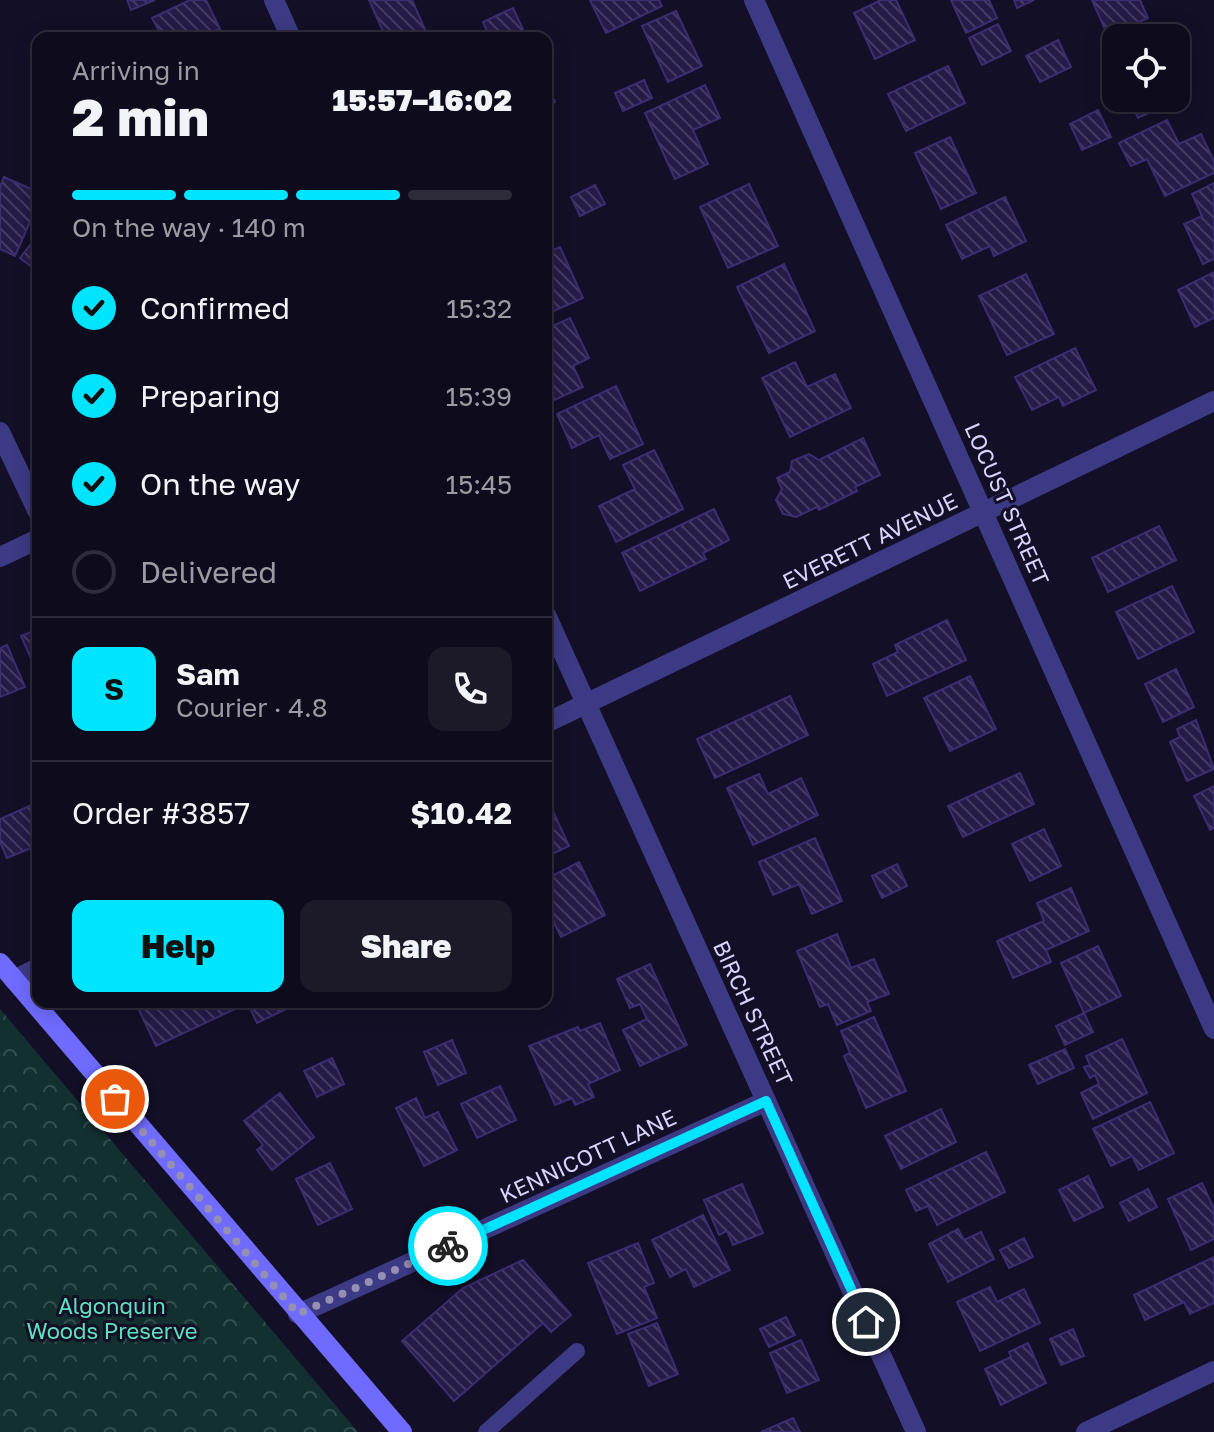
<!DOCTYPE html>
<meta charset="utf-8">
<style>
body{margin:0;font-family:"Golos Text",sans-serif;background:#1c1929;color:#f1f3f6;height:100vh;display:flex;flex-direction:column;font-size:30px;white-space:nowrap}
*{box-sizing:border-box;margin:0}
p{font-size:26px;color:#9b9ba3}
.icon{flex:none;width:44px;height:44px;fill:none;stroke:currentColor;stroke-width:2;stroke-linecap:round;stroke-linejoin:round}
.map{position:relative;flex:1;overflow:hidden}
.sheet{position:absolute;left:32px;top:32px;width:520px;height:976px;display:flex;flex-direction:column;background:#0e0b1c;border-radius:16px;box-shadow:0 4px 20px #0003,0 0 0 2px #2e2b3b}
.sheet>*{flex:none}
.controls{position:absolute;left:1102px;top:24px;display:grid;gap:16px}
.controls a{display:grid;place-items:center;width:88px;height:88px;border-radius:16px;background:#0e0b1c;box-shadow:0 4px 20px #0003,0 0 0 2px #2e2b3b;font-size:40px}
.pin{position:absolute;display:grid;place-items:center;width:68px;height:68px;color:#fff;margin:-34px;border:4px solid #fff;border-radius:50%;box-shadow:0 2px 8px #0007}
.courier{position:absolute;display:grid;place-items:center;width:80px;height:80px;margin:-40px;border:6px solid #00e5ff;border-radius:50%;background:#fff;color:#222;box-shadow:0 2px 10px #0007}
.head em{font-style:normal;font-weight:800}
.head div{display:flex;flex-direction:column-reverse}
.head{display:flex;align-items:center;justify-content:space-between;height:136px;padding:0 40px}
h1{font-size:52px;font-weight:800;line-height:60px}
.bar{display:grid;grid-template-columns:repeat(4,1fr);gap:12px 8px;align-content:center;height:96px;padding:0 40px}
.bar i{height:10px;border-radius:6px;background:#2e2b3b}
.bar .active{background:#00e5ff}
.bar p{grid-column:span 4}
.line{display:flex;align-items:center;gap:20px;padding:0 40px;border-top:2px solid #2e2b3b}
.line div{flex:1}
.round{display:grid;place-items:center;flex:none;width:84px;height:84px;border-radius:16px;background:#1c1929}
ol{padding:0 40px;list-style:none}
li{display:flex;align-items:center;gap:24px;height:88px}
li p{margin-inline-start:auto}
li .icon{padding:8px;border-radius:50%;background:#00e5ff;color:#111;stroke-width:4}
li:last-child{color:#9b9ba3}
li i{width:44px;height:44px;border:4px solid #2e2b3b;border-radius:50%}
.primary-button{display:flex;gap:16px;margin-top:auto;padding:16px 40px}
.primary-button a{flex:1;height:92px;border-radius:16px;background:#00e5ff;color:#111;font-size:32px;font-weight:800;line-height:92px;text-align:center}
.primary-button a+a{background:#1c1929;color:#f1f3f6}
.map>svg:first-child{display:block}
</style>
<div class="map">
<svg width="1214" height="1432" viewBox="0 0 1214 1432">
<defs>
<pattern id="park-crowns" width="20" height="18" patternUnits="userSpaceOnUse" patternTransform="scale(2)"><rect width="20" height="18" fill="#12302f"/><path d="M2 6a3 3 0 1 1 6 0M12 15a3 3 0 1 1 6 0" fill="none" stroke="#344d4e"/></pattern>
<pattern id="building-back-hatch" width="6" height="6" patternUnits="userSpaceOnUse" patternTransform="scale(2)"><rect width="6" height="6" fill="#241b47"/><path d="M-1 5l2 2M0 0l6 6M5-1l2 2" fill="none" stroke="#433b63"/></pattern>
</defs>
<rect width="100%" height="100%" fill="#130f26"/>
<polygon fill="url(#park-crowns)" points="0,1009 358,1432 0,1432"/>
<g fill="url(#building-back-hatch)" stroke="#3b2d73" stroke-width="2">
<polygon points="127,0 155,0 131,10"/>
<polygon points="190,0 206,0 220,29 214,31 217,38 144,38 159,31 152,18"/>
<polygon points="369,0 412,0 427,34 418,38 386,38"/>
<polygon points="590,0 659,0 662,6 606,33"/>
<polygon points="881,0 896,0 915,40 875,59 854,13"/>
<polygon points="951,0 989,0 997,18 966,33"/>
<polygon points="1014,0 1034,0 1017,8"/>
<polygon points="1092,0 1140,0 1148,18 1108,36"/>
<polygon points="513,8 527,38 490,38 483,22"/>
<polygon points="676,11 702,66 668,82 642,26"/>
<polygon points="998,24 1011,51 982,65 969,38"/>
<polygon points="1058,40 1071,67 1040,82 1026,56"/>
<polygon points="948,66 965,103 906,131 888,94"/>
<polygon points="644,80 652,98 623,111 615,93"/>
<polygon points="546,82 555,102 546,107"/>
<polygon points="705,85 720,118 693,130 708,164 675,179 645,113"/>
<polygon points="1129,98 1172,98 1173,102 1138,118"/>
<polygon points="1098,110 1111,137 1082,150 1070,124"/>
<polygon points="1167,120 1179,144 1201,134 1214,161 1214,173 1165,196 1147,159 1131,166 1119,143"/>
<polygon points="950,137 976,193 941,209 915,153"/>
<polygon points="4,177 38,192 38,204 15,256 0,249 0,187"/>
<polygon points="1214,183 1214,259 1203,264 1184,224 1202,216 1192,194"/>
<polygon points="749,184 778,246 728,268 700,207"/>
<polygon points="595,185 605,204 580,216 571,197"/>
<polygon points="1005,197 1026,241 994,256 990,246 962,259 946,225"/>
<polygon points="38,235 38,272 20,258"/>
<polygon points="560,247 583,298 554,311 546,297 546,253"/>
<polygon points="784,264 815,331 769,353 737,287"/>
<polygon points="1214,272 1214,318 1195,327 1178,290"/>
<polygon points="1026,274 1054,334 1007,355 979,296"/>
<polygon points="570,318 589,358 573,366 583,387 552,401 546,387 546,329"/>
<polygon points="1075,348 1096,390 1063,406 1059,397 1032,410 1015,377"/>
<polygon points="795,362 807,387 835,374 851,408 790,437 762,378"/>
<polygon points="616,386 643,444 610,459 599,435 572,448 557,414"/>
<polygon points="863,438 880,475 855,487 857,491 819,510 817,507 796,517 783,514 776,500 782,489 777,478 790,472 792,461 809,454 819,460"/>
<polygon points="654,450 683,509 616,542 599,506 635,489 623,465"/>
<polygon points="714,509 729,540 703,553 706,559 640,591 622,553"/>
<polygon points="1159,526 1176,560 1108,592 1092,558"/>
<polygon points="1172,586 1194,632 1138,659 1116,612"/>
<polygon points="947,620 966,660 887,696 873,664 898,652 895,645"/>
<polygon points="38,629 38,674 21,636"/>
<polygon points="7,645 25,687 0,697 0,648"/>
<polygon points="1176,669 1194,707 1163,722 1145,684"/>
<polygon points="970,676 996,729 950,751 924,698"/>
<polygon points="790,696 808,735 715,778 697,739"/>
<polygon points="1196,720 1214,769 1187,781 1170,742 1180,737 1177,729"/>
<polygon points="1020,773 1034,804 963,837 948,806"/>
<polygon points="759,774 768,794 801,778 818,815 753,845 727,788"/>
<polygon points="1214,786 1214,828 1210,830 1194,796"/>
<polygon points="38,802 38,863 31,848 7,858 0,842 0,819"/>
<polygon points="552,809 569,846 546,857 546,812"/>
<polygon points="1044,829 1061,866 1030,881 1012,844"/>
<polygon points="815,838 842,901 812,914 799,884 773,895 759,862"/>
<polygon points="579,862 605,915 561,937 546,906 546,879"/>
<polygon points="897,864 907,886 882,898 872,876"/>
<polygon points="1071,888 1089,931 1046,950 1051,962 1013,978 997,941 1044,921 1037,903"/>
<polygon points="837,934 851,968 874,959 889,994 867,1002 871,1011 837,1025 828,1004 820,1007 797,951"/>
<polygon points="1098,946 1121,996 1084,1013 1061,963"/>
<polygon points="650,964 687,1045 640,1066 623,1030 647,1019 640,1004 630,1008 617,979"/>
<polygon points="156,1002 231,1002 235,1009 156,1046 139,1010"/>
<polygon points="247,1002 301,1002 257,1023"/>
<polygon points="1084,1013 1093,1032 1065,1045 1056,1026"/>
<polygon points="874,1017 906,1091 866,1108 844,1056 850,1053 841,1031"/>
<polygon points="600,1023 620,1070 588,1084 594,1097 575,1105 572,1098 555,1105 529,1046 578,1027 580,1031"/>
<polygon points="1122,1039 1147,1093 1093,1119 1081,1093 1099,1084 1095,1075 1090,1078 1084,1067 1090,1065 1086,1056"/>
<polygon points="452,1040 466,1073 438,1085 424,1052"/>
<polygon points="1065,1049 1074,1068 1038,1084 1029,1065"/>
<polygon points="332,1058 344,1084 317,1097 304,1071"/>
<polygon points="500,1086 516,1120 477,1138 461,1104"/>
<polygon points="280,1093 314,1137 272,1170 257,1150 263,1145 244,1121"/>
<polygon points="416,1098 425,1118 438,1112 457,1150 424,1166 396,1108"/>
<polygon points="1150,1102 1174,1153 1139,1170 1132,1156 1111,1166 1093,1129"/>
<polygon points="941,1109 956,1142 901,1169 885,1136"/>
<polygon points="986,1152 1005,1192 937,1225 928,1206 916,1211 906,1190"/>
<polygon points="330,1163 352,1209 318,1225 296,1179"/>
<polygon points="1088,1176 1103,1207 1074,1221 1059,1190"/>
<polygon points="1202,1183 1214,1209 1214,1239 1191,1250 1168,1199"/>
<polygon points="742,1184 763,1233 733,1245 727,1231 719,1235 704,1200"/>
<polygon points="1148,1189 1157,1207 1129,1221 1120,1203"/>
<polygon points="703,1215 730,1270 694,1287 686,1269 670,1277 652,1240"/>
<polygon points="958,1229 964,1240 981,1232 994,1259 948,1282 929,1244"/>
<polygon points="1024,1238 1033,1257 1009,1268 1000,1250"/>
<polygon points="638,1243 654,1283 644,1287 657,1318 617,1334 588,1263"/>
<polygon points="1214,1257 1214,1303 1190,1314 1184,1302 1145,1320 1134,1295"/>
<polygon points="523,1260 571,1315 551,1332 543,1323 454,1401 402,1341 463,1288"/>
<polygon points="990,1287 997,1302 1024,1289 1040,1323 980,1351 957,1302"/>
<polygon points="786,1317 795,1335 769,1347 760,1329"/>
<polygon points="657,1323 678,1374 649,1386 628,1334"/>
<polygon points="1073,1329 1084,1356 1061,1365 1050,1339"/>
<polygon points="801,1340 819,1380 787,1393 770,1353"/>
<polygon points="1028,1343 1046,1383 1001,1405 985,1369 1011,1357 1009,1352"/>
<polygon points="793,1418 800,1432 761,1432"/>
</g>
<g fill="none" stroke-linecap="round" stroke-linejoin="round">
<polyline stroke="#3d3a85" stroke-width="16" points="486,1432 577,1351"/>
<g stroke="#3d3a85" stroke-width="20">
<polyline points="274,0 291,38"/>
<polyline points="754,0 1214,1029"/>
<polyline points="0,432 38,512"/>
<polyline points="0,557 38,539"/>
<polyline points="546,615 916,1432"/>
<polyline points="546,723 1214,401"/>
<polyline points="14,980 38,968"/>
<polyline points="298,1314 766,1101"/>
<polyline points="1086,1432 1214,1371"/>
</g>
<polyline stroke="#6f6bff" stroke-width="20" points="0,963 402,1432"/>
</g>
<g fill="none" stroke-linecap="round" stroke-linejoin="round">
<polyline stroke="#948fb3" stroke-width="8" stroke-dasharray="0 14.4" points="115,1099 298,1314 448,1246"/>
<polyline stroke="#00e5ff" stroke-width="10" points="448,1246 766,1101 866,1322"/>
</g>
<g text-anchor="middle" stroke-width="6" stroke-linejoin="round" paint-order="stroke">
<g font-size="22" fill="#d9d4ff" stroke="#130f26">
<text transform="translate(1007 504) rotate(66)" y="8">LOCUST STREET</text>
<text transform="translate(870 541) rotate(-26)" y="8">EVERETT AVENUE</text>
<text transform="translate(753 1013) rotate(65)" y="8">BIRCH STREET</text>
<text transform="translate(588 1156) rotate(-25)" y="8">KENNICOTT LANE</text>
</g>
<g font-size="22" fill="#5fe0c0" stroke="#130f26">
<text x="112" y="1314">Algonquin<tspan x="112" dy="25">Woods Preserve</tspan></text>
</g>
</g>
</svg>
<div class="controls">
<a><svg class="icon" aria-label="locate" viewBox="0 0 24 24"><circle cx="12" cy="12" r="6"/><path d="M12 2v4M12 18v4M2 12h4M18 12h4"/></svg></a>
</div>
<div class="pin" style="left:115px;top:1099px;background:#ea580c"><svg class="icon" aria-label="bag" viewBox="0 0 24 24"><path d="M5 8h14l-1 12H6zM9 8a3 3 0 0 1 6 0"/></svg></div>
<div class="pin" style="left:866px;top:1322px;background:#1f2937"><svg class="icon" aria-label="home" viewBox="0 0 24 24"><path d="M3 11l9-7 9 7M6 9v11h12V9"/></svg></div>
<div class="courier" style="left:448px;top:1246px"><svg class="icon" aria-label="bike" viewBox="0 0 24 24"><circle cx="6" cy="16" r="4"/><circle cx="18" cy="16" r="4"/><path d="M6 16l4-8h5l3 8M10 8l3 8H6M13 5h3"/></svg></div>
<section class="sheet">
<div class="head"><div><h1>2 min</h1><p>Arriving in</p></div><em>15:57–16:02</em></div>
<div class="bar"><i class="active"></i><i class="active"></i><i class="active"></i><i></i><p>On the way · 140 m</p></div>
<ol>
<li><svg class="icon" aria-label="check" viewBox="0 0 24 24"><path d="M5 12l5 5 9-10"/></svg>Confirmed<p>15:32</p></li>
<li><svg class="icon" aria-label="check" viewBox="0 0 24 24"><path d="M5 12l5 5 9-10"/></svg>Preparing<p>15:39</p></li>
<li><svg class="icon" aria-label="check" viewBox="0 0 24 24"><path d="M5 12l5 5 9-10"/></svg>On the way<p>15:45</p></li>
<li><i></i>Delivered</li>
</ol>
<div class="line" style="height:144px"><b class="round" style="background:#00e5ff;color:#111">S</b><div><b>Sam</b><p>Courier · 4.8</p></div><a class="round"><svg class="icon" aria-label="phone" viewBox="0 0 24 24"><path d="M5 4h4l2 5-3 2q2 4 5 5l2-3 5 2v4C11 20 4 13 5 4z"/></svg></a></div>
<div class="line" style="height:104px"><div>Order #3857</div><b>$10.42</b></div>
<div class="primary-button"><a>Help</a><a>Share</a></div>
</section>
</div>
